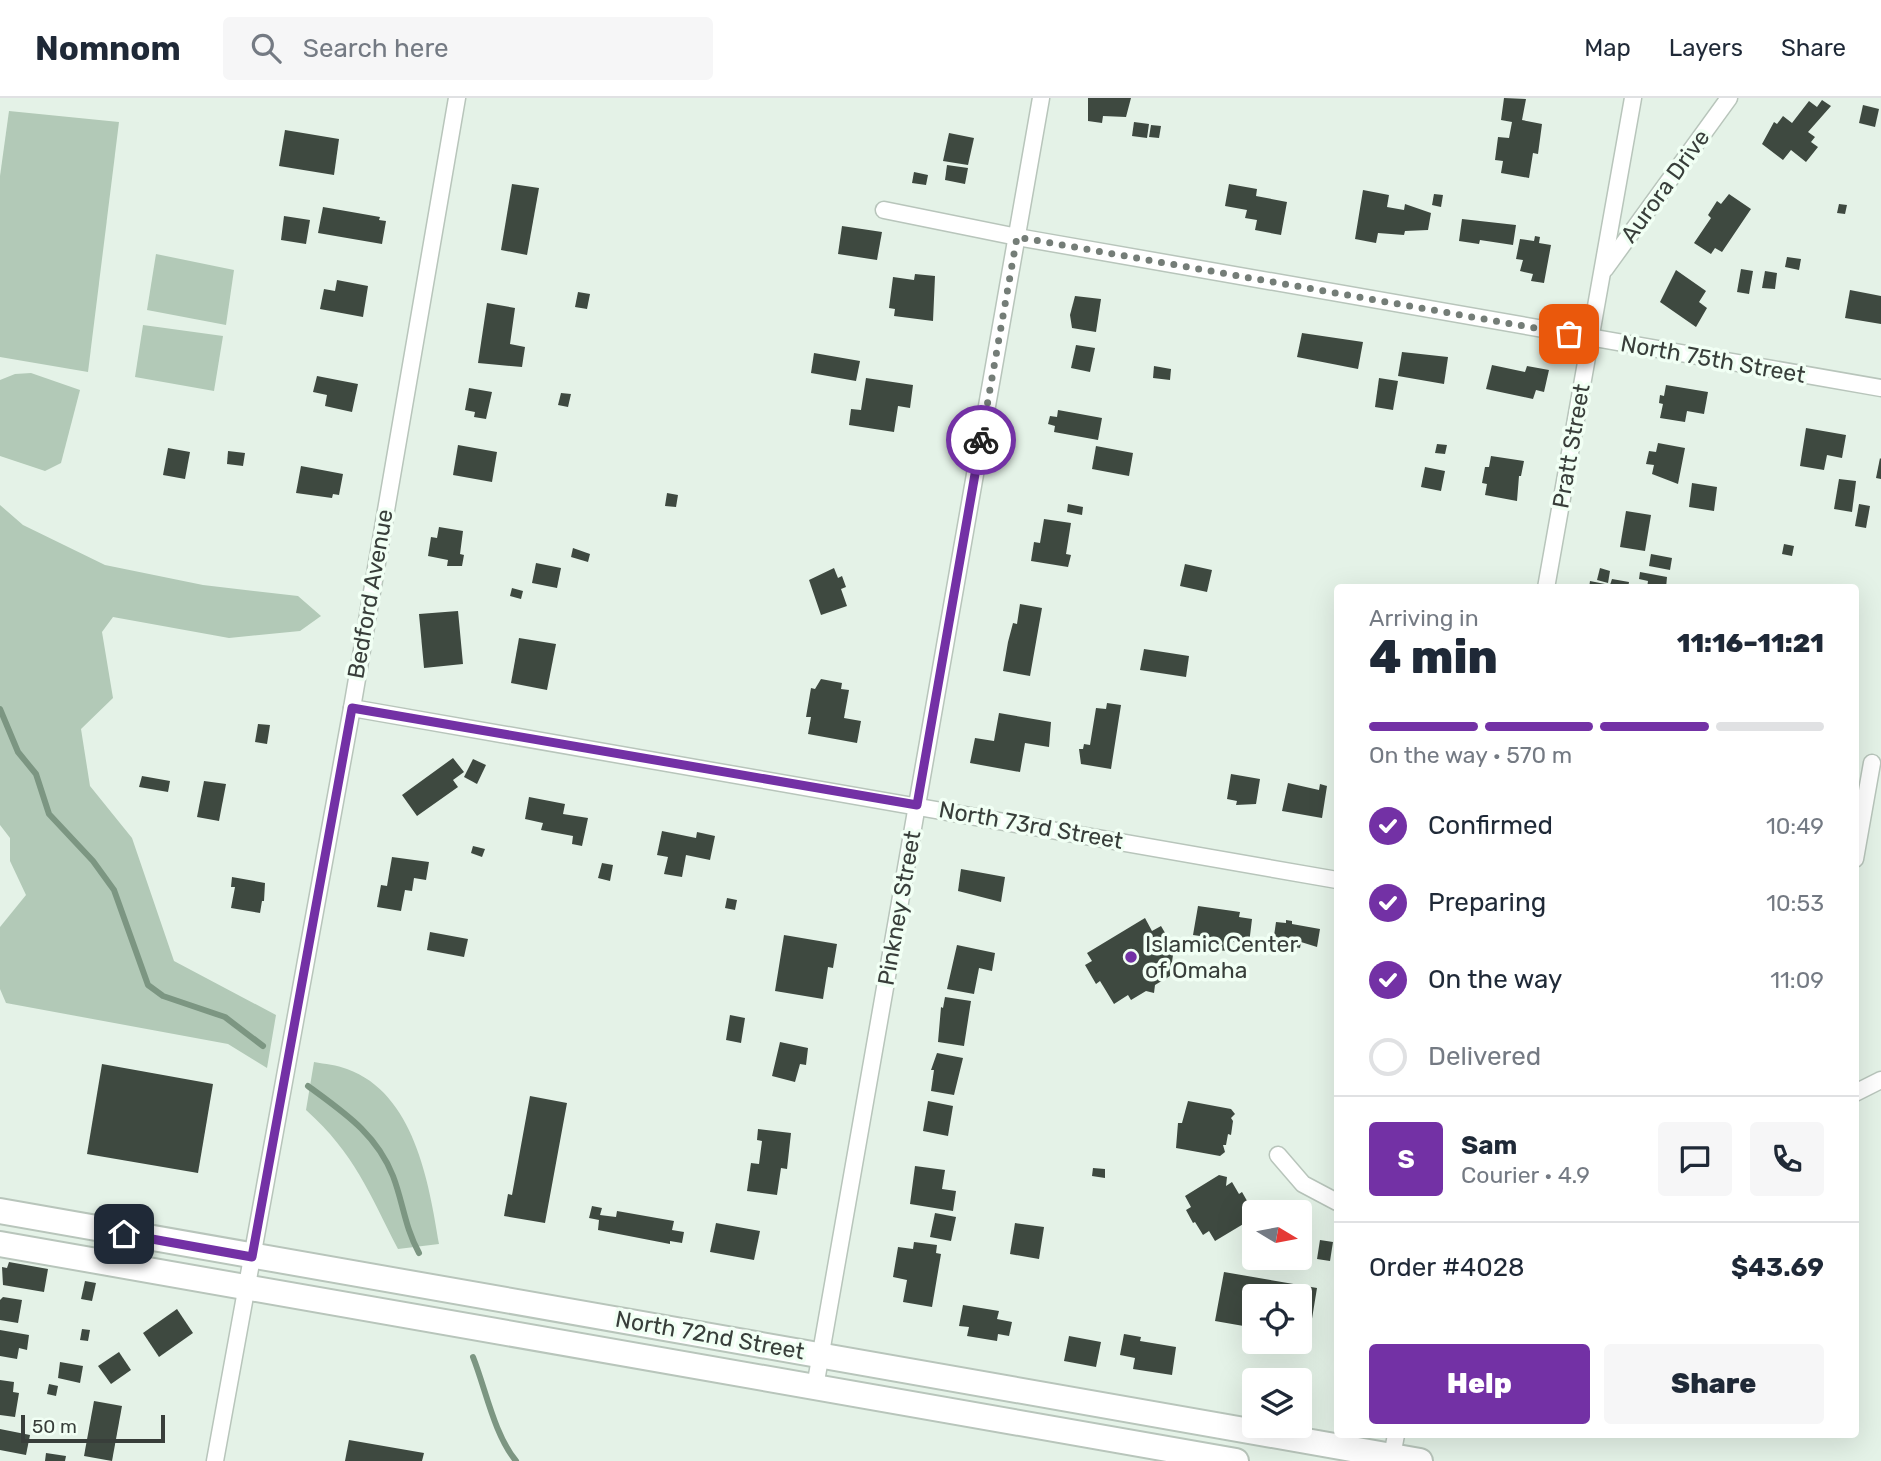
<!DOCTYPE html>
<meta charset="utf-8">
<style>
body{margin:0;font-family:Rubik,sans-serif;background:#f6f6f7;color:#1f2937;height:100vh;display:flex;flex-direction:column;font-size:26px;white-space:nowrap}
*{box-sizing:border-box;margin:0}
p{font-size:23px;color:#747a83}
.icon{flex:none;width:38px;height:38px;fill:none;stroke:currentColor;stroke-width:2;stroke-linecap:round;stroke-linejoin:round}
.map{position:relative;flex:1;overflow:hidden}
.sheet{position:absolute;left:1334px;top:486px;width:525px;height:854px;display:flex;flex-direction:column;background:#fff;border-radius:7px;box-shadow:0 7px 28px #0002}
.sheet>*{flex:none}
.needle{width:46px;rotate:100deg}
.buttons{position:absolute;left:1242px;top:1102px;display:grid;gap:14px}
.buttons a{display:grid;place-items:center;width:70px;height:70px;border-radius:7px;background:#fff;box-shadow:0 7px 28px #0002;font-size:35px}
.scale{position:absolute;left:21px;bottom:18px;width:144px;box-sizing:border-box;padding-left:7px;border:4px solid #383e3a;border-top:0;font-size:19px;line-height:24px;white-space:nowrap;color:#383e3a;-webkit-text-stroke:5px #f1fff4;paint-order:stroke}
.pin{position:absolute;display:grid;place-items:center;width:60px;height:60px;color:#fff;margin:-30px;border-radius:14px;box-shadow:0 4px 10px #0006}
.courier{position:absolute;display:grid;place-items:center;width:70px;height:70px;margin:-35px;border:5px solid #7331a5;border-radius:50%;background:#fff;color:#222;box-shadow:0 2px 9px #0007}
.head em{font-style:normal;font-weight:800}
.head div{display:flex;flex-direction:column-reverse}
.head{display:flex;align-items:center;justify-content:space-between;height:119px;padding:0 35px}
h1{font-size:46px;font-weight:800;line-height:52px}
.bar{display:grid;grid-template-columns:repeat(4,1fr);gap:10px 7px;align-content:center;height:84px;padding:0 35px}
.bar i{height:9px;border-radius:5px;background:#e0e1e3}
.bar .on{background:#7331a5}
.bar p{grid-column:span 4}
.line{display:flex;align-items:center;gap:18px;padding:0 35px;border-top:2px solid #e0e1e3}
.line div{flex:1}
.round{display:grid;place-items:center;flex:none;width:74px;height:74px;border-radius:7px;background:#f6f6f7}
ol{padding:0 35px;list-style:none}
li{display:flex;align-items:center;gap:21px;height:77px}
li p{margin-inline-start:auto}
li .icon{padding:7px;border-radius:50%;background:#7331a5;color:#fff;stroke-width:4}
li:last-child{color:#747a83}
li i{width:38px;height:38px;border:4px solid #e0e1e3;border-radius:50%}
.cta{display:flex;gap:14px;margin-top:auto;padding:14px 35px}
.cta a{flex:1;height:80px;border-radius:7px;background:#7331a5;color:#fff;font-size:28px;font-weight:800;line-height:80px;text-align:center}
.cta a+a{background:#f6f6f7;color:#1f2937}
header{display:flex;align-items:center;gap:42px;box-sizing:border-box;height:98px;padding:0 35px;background:#fff;border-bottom:2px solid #e0e1e3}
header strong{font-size:33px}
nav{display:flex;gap:38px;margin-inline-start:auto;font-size:24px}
.search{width:490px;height:63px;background:#f6f6f7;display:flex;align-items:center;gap:18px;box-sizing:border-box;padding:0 24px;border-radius:7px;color:#747a83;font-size:26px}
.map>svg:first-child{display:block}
</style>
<header>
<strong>Nomnom</strong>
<div class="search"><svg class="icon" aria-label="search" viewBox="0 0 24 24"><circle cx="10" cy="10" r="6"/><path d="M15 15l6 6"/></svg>Search here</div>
<nav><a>Map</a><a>Layers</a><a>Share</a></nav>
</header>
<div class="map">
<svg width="1881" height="1363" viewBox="0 0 1881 1363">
<rect width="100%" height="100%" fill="#e4f2e7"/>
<g fill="#b2c9b7">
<polygon points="9,13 119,24 88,274 0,259 0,78"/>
<polygon points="156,156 234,172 226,227 147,212"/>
<polygon points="143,227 223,238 214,293 135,279"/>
<polygon points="31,275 80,292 61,365 45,373 0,358 0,282 15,276"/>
<polygon points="0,407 23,427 105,467 203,487 298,498 321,518 300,533 229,540 113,519 102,534 113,600 81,631 90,688 132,740 174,863 276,917 267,970 228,946 6,905 0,891 0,829 26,797 10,763 10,740 0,727"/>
<path d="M 314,964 C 325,966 337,967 347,971 C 414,995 429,1084 439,1146 L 398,1151 C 369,1095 355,1056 306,1012 Z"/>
</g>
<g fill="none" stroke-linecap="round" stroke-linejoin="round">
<g stroke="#7c9682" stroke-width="6">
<polyline points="0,611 18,654 36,676 49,716 93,763 114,792 148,887 163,898 225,919 263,948"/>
<path d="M 308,988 C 343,1014 376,1035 393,1078 C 403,1104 405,1130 419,1155"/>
<path d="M 473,1259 C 486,1292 494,1336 516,1363"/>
</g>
</g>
<g fill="#3e4940">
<polygon points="1088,0 1131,0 1126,19 1103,18 1102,25 1088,23"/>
<polygon points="1504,0 1526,1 1522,22 1542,26 1538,56 1533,55 1529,80 1501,75 1503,63 1495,62 1498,39 1509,40 1512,24 1501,22"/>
<polygon points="1822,2 1831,8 1808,34 1815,39 1811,44 1818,49 1806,64 1791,52 1783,62 1762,46 1774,24 1777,26 1783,18 1792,25 1809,3 1817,9"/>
<polygon points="1863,7 1879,11 1875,29 1859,25"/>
<polygon points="1134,24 1149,26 1147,40 1132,38"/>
<polygon points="1151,27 1161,28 1159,40 1149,39"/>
<polygon points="285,32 339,41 334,77 279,68"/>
<polygon points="949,35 974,40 968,67 943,63"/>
<polygon points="947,67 968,70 965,86 945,82"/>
<polygon points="914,74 928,77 926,87 912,85"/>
<polygon points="512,86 539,90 527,157 501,152"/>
<polygon points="1229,86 1257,91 1256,98 1287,104 1281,137 1255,132 1257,122 1245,120 1247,112 1225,108"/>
<polygon points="1363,92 1389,97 1387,109 1404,112 1405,106 1431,115 1428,132 1405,133 1404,137 1378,135 1376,145 1355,141"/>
<polygon points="1434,96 1443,97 1441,109 1432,107"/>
<polygon points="1729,96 1751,111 1722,154 1715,150 1711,156 1694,145 1711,120 1708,117 1717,103 1721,106"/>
<polygon points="1839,106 1847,107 1845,116 1837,115"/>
<polygon points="323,109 380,119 379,122 386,123 382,146 318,135"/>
<polygon points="284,118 310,122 306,146 281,142"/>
<polygon points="1462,121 1516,127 1513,147 1480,142 1479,146 1459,143"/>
<polygon points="842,128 882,134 877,162 838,156"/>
<polygon points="1535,138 1540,139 1539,145 1551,147 1544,185 1531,183 1533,176 1520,173 1523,162 1516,161 1520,141 1534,143"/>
<polygon points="1787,159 1801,161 1799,172 1785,169"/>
<polygon points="1741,171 1753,173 1749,196 1737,194"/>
<polygon points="1676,172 1706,193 1699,204 1707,210 1696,229 1660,204"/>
<polygon points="1765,173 1777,175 1775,191 1762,190"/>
<polygon points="915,176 935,178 933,223 894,218 895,211 889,210 893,179 914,182"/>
<polygon points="337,182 368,188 363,219 320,211 324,191 335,193"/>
<polygon points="1850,192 1881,198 1881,226 1845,220"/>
<polygon points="578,194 590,196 587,211 575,209"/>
<polygon points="1075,198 1101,201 1096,234 1072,230 1070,217"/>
<polygon points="487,205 515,210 510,246 525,249 522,269 478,265"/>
<polygon points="1302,235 1363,244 1358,271 1297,259"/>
<polygon points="1076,247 1095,250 1090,274 1071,270"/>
<polygon points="1402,254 1448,259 1444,286 1398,278"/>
<polygon points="814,255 860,263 856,283 811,275"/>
<polygon points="1492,267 1525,274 1527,268 1549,272 1544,294 1536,292 1533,301 1486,291"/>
<polygon points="1154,268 1171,271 1170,282 1153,280"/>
<polygon points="317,278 358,286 352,314 325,308 327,297 313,294"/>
<polygon points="866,280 913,287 910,310 898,308 894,334 849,327 851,311 861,312"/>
<polygon points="1379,280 1398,283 1393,312 1375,309"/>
<polygon points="1666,287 1708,294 1704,316 1687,313 1685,324 1660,320 1663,306 1659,305 1660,297 1664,298"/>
<polygon points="469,290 492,294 486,321 474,319 475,314 465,312"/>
<polygon points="561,295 571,296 568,309 558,307"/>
<polygon points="1058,312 1102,320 1098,342 1054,334 1055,328 1048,326 1050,318 1057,319"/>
<polygon points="1806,330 1846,337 1842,360 1827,357 1824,372 1800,368"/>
<polygon points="1658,345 1685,350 1678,386 1652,376 1654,367 1646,366 1649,353 1656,354"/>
<polygon points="1437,346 1447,347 1445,356 1435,355"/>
<polygon points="458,347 497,354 492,384 453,377"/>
<polygon points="1096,348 1133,355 1129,378 1092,371"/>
<polygon points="168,350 190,354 185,381 163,377"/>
<polygon points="228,353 245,355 243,368 227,366"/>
<polygon points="1491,358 1524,363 1521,378 1519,378 1517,403 1485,397 1487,386 1482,385 1485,369 1489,369"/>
<polygon points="1880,360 1881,361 1881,381 1876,380"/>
<polygon points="301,368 343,376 339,397 333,396 332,400 296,395"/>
<polygon points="1425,369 1445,373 1441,393 1421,389"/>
<polygon points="1839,381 1856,383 1852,414 1834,411"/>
<polygon points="1692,385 1717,389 1714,413 1689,409"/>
<polygon points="667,395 678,397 676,409 665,408"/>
<polygon points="1068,406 1083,409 1082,417 1067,414"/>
<polygon points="1859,406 1870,408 1866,430 1855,428"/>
<polygon points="1626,413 1651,417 1645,453 1620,449"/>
<polygon points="1044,421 1071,425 1066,456 1071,457 1068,469 1031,463 1034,444 1040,445"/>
<polygon points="439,429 463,433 460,456 464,457 462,468 447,468 448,462 428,458 431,439 437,440"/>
<polygon points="1784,446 1794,448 1792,458 1782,456"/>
<polygon points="573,450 590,456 588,464 571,459"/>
<polygon points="1651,456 1672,460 1670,472 1649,468"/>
<polygon points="536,465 561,470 557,490 532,485"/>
<polygon points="1185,466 1212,472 1207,494 1180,488"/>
<polygon points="834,470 838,480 842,478 846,489 841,491 847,508 821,517 809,482"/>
<polygon points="1600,470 1610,473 1608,485 1597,482"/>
<polygon points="1640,474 1667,479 1666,490 1647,490 1648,483 1639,481"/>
<polygon points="1612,481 1629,484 1628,490 1589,490 1590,483 1610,487"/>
<polygon points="512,490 523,493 521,501 510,498"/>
<polygon points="1020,506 1042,510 1030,578 1003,573 1008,544 1013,525 1017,526"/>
<polygon points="458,513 463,566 424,570 419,516"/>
<polygon points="519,540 556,546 547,592 511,585"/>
<polygon points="1144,551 1189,558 1186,579 1140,572"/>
<polygon points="821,581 842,585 841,591 849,592 844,620 861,623 857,645 808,636 811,619 806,619 811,590 815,591"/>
<polygon points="1107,605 1121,607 1111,671 1081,666 1079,651 1083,651 1084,646 1090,647 1096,610 1106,611"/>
<polygon points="999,615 1051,624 1049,649 1025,645 1020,674 970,665 975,640 994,643"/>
<polygon points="258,626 270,627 267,646 255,644"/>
<polygon points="453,660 464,674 453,682 458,689 417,718 402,697"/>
<polygon points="473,661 486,667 477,686 464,679"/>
<polygon points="1231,676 1260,681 1256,706 1236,707 1237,703 1227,701"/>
<polygon points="142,678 170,683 168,694 139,689"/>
<polygon points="204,683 226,686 219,723 197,719"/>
<polygon points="1288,685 1319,692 1320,686 1327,688 1322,720 1282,713"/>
<polygon points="529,699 565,706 563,716 588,720 582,748 572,746 573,738 541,732 543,725 525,721"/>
<polygon points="662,733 696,740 697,734 715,738 710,762 686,757 682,779 664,776 668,759 657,757"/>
<polygon points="473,748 485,751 482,759 471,755"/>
<polygon points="392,759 429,764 426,782 414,780 412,793 405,792 401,813 377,809 381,787 387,788"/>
<polygon points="602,765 613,767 610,783 598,780"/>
<polygon points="961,771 1005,779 1001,804 958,793"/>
<polygon points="232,779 265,785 264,803 262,803 260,815 231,810 235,789 231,789"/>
<polygon points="727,800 737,802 735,812 725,810"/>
<polygon points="1198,808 1240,814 1239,819 1252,821 1249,846 1233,844 1232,854 1213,851 1214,840 1193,837"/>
<polygon points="1145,820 1152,833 1161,828 1174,850 1170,878 1155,887 1154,895 1146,893 1131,902 1128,897 1114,906 1100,883 1096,886 1085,867 1092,863 1087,855"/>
<polygon points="1286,822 1292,823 1292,826 1320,831 1317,849 1301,844 1300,850 1273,845 1276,824 1286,825"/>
<polygon points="430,834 468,841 464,859 427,852"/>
<polygon points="784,837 837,846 833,870 828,869 823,901 775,893"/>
<polygon points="957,847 995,855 992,873 979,870 974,896 947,891"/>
<polygon points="945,899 971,903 964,948 938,944 941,909 943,910"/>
<polygon points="730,917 745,920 741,945 726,942"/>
<polygon points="780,944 808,950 806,967 800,966 795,984 772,978"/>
<polygon points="937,955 963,960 954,997 931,993 934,972 931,972"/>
<polygon points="102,966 213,986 198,1075 87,1056"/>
<polygon points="530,998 567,1005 545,1125 504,1118 508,1096 512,1097"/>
<polygon points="928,1003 953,1008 948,1038 923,1033"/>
<polygon points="1188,1003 1231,1011 1235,1016 1231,1020 1233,1023 1231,1037 1228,1036 1226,1047 1223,1047 1225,1054 1220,1058 1176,1050 1178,1025 1182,1025"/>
<polygon points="758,1031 791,1035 787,1071 781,1070 777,1097 747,1093 751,1065 759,1066 762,1043 757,1042"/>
<polygon points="915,1068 945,1072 942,1091 956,1093 953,1113 910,1106"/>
<polygon points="1093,1070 1105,1071 1105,1080 1092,1078"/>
<polygon points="1219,1077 1227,1079 1226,1088 1232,1084 1239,1096 1242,1094 1250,1108 1244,1111 1252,1115 1250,1122 1215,1143 1209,1133 1203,1137 1195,1124 1193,1125 1186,1112 1191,1109 1185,1098"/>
<polygon points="592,1108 602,1110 600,1117 616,1119 617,1113 674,1123 672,1132 684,1134 682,1145 670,1143 670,1146 598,1132 599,1122 589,1120"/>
<polygon points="935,1115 956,1119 951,1143 930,1139"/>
<polygon points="716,1125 760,1133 754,1162 710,1154"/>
<polygon points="1015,1125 1044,1129 1039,1161 1010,1156"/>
<polygon points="1320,1142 1333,1144 1330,1163 1317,1161"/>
<polygon points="914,1144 937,1147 936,1155 941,1156 932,1209 903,1204 907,1182 893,1179 898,1149 913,1151"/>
<polygon points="9,1164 48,1171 44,1194 3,1187 2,1169 7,1170"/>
<polygon points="1224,1174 1317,1190 1309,1239 1300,1238 1300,1199 1255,1199 1255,1230 1215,1223"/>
<polygon points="85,1183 96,1185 92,1203 81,1201"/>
<polygon points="3,1199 22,1202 18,1225 0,1222 0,1202"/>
<polygon points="963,1207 999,1213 997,1221 1012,1224 1009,1238 998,1236 997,1243 967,1238 969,1229 959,1228"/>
<polygon points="177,1211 193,1235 159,1259 143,1235"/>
<polygon points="82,1231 90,1232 88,1243 80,1242"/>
<polygon points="0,1232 29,1237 27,1252 19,1250 17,1261 0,1258"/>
<polygon points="1124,1236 1141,1239 1140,1243 1176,1249 1172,1277 1133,1271 1135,1260 1120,1257"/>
<polygon points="1069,1238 1101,1244 1096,1269 1064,1263"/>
<polygon points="119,1254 131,1272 111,1286 98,1268"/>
<polygon points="60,1264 83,1268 80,1285 58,1280"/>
<polygon points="0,1282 14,1284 13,1294 19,1295 15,1319 0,1317"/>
<polygon points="49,1286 58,1288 56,1298 47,1296"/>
<polygon points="94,1303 122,1308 112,1363 84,1358"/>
<polygon points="0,1331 30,1337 26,1357 0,1352"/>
<polygon points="349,1342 424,1355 422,1363 345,1363"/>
<polygon points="46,1355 66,1358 65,1363 45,1363"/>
</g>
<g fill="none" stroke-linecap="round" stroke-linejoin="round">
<defs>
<g id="minor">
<polyline points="884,112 1017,139 1881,290"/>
<polyline points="1605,171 1729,0"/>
<polyline points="1546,490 1633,0"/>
<polyline points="352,610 1337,782"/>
<polyline points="1855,761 1872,665"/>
<polyline points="1855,995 1881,982"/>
<polyline points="1278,1057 1303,1086 1337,1104"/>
<polyline points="815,1289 1041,0"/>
<polyline points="215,1363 352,610 457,0"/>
<polyline points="1391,1363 1396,1337"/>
</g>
<g id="primary">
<polyline points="0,1113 1420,1363"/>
<polyline points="0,1146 1236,1363"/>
</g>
</defs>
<use href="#minor" stroke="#b8c5bb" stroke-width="19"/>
<use href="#primary" stroke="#b8c5bb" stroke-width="28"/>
<use href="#minor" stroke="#fff" stroke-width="16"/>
<use href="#primary" stroke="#fff" stroke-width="24"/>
</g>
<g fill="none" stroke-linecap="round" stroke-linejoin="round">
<polyline stroke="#747d77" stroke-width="7" stroke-dasharray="0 12.6" points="981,342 1017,139 1569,236"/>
<polyline stroke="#7331a5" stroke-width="9" points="124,1136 252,1159 352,610 917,707 981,342"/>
</g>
<circle fill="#7331a5" stroke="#f1fff4" stroke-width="2.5" cx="1131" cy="859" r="7"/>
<g text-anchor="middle" stroke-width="7" stroke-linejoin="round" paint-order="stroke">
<g font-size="23" fill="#383e3a" stroke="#f1fff4">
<text transform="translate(1665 88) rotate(-54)" y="8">Aurora Drive</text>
<text transform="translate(1713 261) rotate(10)" y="8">North 75th Street</text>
<text transform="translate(1571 348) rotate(-80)" y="8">Pratt Street</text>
<text transform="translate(370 496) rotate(-80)" y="8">Bedford Avenue</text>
<text transform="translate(1031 727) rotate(10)" y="8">North 73rd Street</text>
<text transform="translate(899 810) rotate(-80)" y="8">Pinkney Street</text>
<text transform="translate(710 1237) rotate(10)" y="8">North 72nd Street</text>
</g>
<g font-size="23" fill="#383e3a" stroke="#f1fff4" text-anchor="start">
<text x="1145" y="854">Islamic Center<tspan x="1145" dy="26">of Omaha</tspan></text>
</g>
</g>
</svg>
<div class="buttons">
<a><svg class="needle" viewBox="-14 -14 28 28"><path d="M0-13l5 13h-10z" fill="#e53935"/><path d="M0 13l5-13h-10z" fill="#747a83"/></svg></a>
<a><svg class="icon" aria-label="locate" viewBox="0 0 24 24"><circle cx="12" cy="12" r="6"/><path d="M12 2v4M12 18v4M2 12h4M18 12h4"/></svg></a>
<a><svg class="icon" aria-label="layers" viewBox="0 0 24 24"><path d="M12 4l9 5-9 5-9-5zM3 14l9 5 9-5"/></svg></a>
</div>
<div class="scale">50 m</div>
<div class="pin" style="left:1569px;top:236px;background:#ea580c"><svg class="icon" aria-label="bag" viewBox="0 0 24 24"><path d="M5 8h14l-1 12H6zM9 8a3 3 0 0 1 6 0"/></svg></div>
<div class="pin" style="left:124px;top:1136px;background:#1f2937"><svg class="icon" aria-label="home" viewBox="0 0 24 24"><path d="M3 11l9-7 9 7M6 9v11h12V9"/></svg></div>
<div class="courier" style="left:981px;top:342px"><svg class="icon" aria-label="bike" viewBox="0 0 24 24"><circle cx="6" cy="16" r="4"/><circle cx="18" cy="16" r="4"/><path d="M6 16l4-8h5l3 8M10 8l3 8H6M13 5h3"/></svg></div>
<section class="sheet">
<div class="head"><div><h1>4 min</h1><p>Arriving in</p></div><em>11:16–11:21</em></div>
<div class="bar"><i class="on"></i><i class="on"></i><i class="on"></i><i></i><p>On the way · 570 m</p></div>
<ol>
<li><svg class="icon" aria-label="check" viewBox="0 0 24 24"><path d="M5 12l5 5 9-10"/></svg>Confirmed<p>10:49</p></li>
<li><svg class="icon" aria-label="check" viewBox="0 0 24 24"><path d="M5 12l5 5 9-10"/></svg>Preparing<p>10:53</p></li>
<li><svg class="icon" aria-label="check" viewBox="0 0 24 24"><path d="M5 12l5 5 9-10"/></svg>On the way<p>11:09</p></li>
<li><i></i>Delivered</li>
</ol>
<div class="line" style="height:126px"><b class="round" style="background:#7331a5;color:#fff">S</b><div><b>Sam</b><p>Courier · 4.9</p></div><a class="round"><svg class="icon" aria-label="chat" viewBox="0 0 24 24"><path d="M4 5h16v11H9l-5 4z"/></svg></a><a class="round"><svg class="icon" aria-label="phone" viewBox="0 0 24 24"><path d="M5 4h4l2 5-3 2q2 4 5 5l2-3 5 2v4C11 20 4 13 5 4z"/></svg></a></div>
<div class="line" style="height:91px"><div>Order #4028</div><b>$43.69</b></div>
<div class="cta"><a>Help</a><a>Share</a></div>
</section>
</div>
